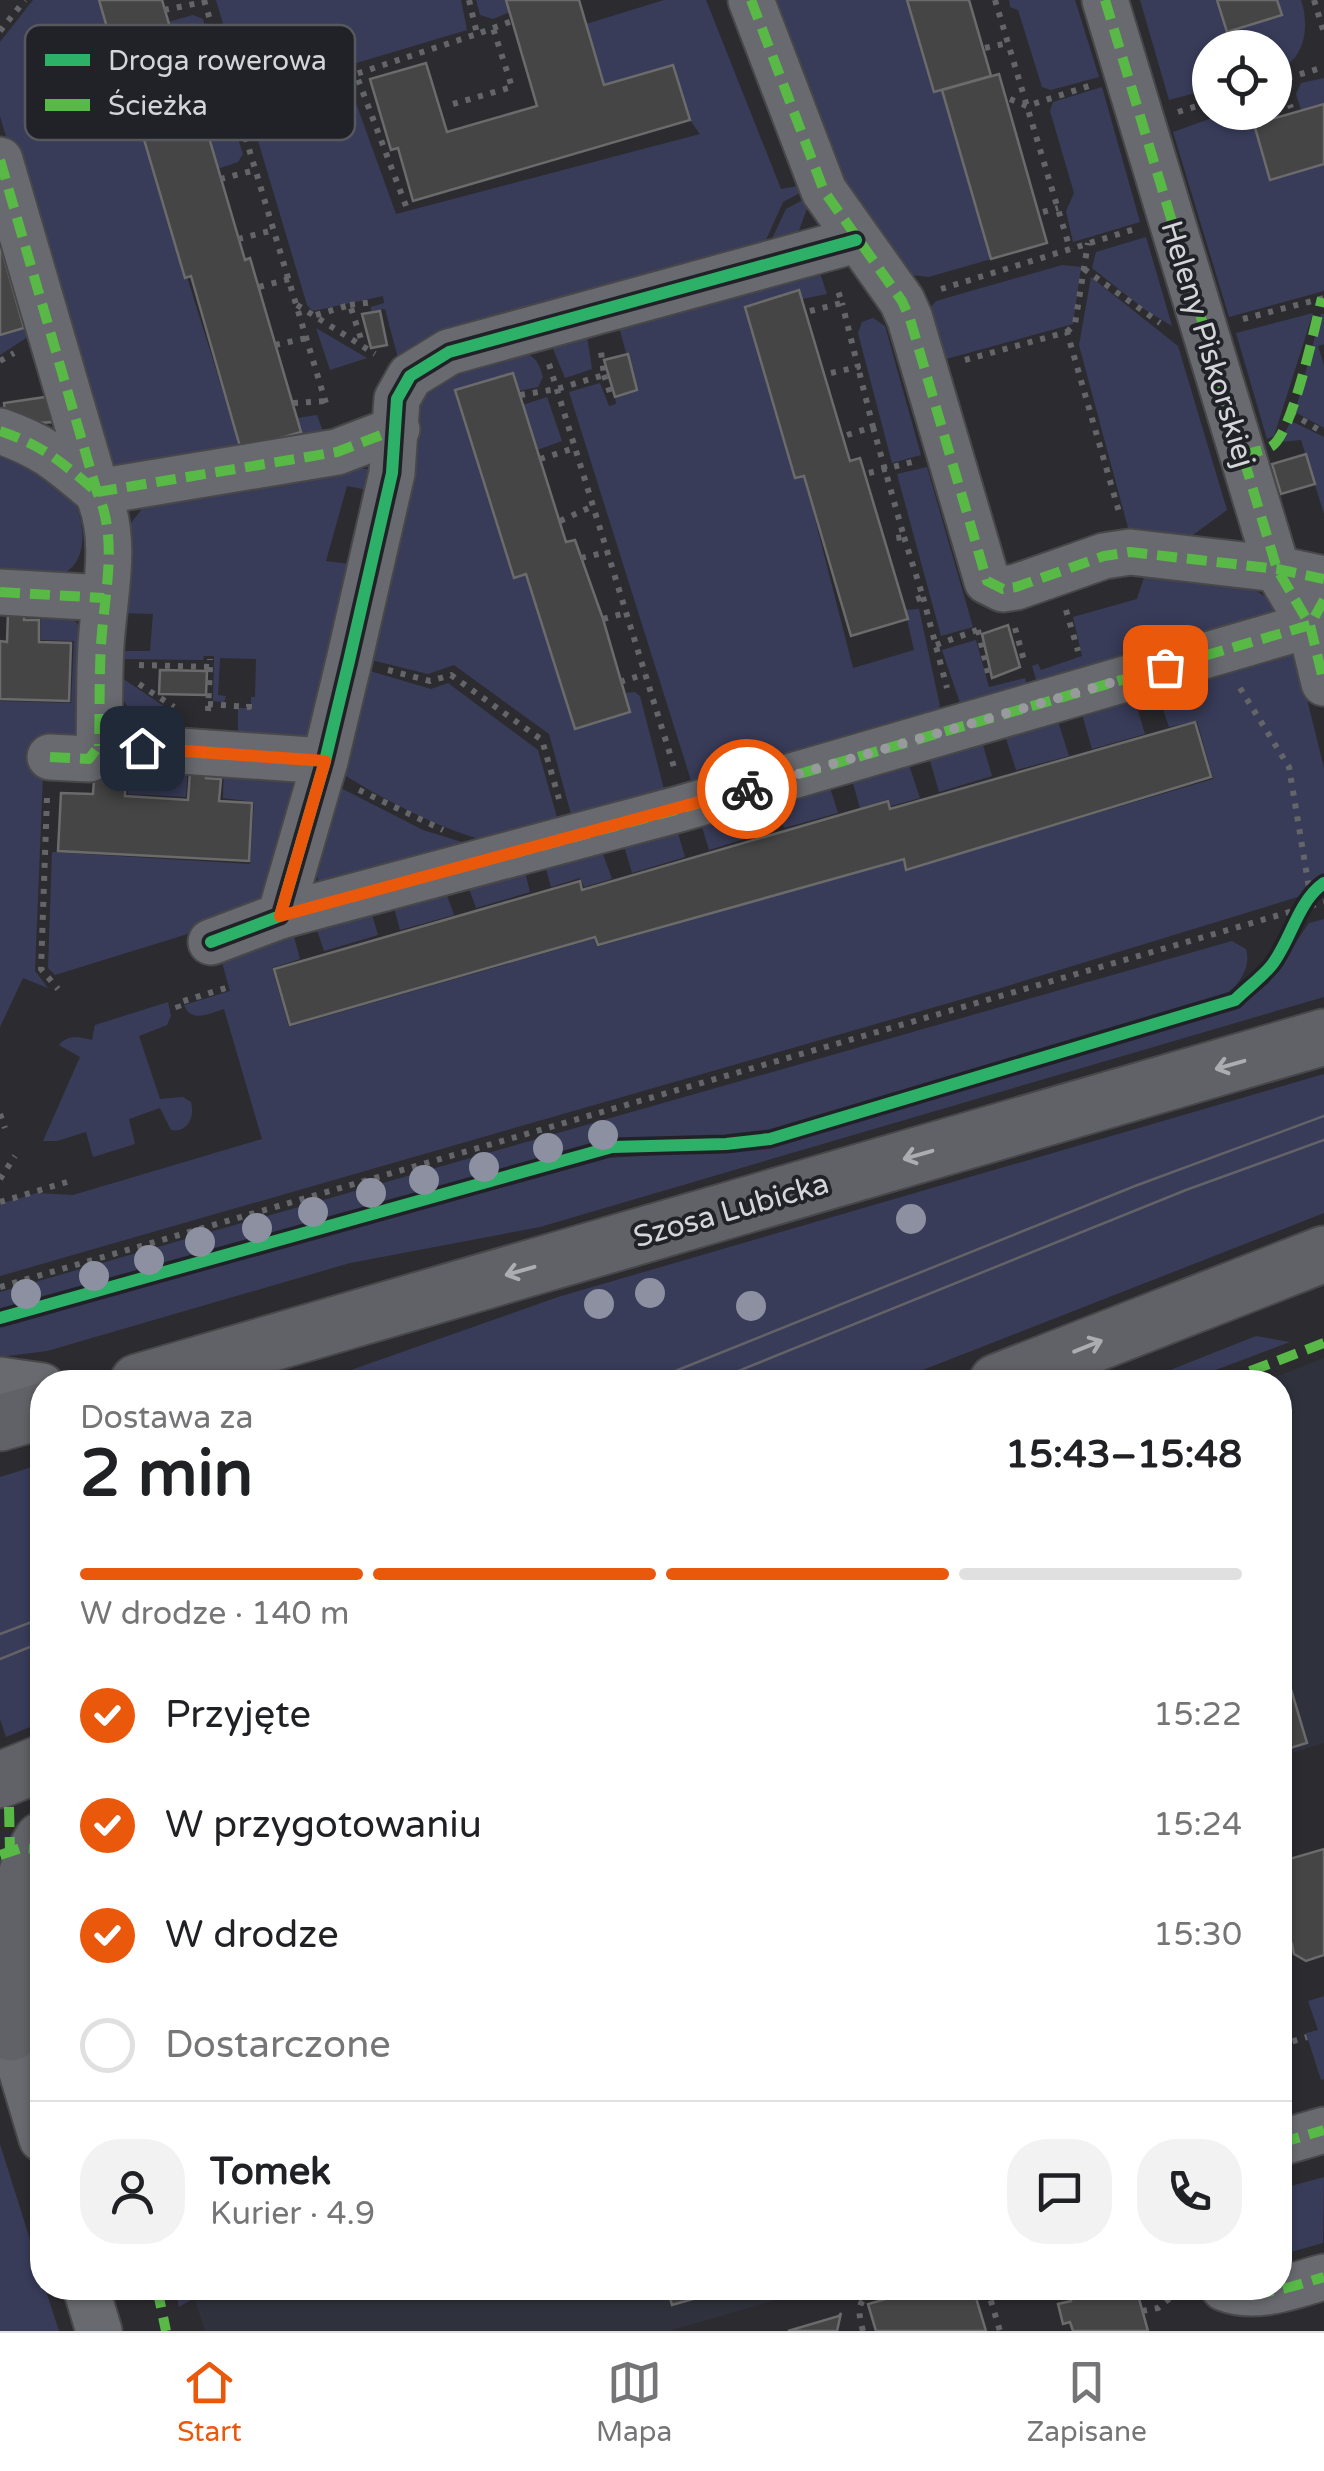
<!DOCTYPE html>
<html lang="pl">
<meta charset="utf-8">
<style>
body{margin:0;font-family:"Varela Round",sans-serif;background:#f2f2f2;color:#202124;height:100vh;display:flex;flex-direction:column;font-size:38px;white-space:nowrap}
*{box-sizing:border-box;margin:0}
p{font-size:32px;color:#757577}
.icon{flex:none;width:55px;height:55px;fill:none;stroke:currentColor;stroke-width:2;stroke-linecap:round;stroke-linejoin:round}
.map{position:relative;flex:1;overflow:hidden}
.side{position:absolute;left:30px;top:1370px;width:1262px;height:930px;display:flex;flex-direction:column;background:#fff;border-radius:40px;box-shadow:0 2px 8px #0004}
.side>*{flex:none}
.fabs{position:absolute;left:1192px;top:30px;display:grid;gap:20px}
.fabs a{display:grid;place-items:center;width:100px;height:100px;border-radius:50%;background:#fff;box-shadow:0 2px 8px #0004;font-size:50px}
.pin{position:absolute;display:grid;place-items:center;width:85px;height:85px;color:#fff;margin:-42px;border-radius:20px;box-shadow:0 5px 15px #0006}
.courier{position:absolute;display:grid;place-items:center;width:100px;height:100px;margin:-50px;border:8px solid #ea580c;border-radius:50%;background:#fff;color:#222;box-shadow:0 2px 12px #0007}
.summary em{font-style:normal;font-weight:700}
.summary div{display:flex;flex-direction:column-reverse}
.summary{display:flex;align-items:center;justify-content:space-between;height:170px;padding:0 50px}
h1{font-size:65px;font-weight:700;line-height:75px}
.bar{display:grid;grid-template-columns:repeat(4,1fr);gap:15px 10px;align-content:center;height:120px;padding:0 50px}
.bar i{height:12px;border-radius:8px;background:#e0e0e0}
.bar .selected{background:#ea580c}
.bar p{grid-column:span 4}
.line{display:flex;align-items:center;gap:25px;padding:0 50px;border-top:2px solid #e0e0e0}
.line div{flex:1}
.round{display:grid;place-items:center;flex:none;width:105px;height:105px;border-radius:40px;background:#f2f2f2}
ol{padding:0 50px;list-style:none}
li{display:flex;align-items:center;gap:30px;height:110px}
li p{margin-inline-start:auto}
li .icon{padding:10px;border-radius:50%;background:#ea580c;color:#fff;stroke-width:4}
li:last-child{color:#757577}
li i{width:55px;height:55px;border:5px solid #e0e0e0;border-radius:50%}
.dock{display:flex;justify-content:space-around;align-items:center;height:140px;border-top:2px solid #e0e0e0;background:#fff;font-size:28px;color:#757577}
.dock a{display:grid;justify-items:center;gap:5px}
.dock .selected{color:#ea580c}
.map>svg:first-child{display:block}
</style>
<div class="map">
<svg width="1324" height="2331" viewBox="0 0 1324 2331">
<rect width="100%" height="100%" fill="#2c2c30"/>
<g fill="#2f313c">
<polygon points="1324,1358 1324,1743 1280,1757 1280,1382 1262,1382"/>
<polygon points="191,2288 817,2288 669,2331 205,2331"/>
</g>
<g fill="#393c59">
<path d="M 33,0 L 100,0 L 241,449 L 301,432 L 297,418 L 317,415 L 325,437 C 311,453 161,472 133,472 C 123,472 112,468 102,465 L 0,116 L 0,42 Z"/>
<polygon points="216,0 461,0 467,30 343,67 396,214 700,134 690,120 604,85 586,24 664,0 706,0 781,189 809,184 809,188 783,202 761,251 398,358 385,309 371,311 371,307 384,303 383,296 313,311 307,305"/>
<polygon points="476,0 506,0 510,12 493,19 480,15"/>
<polygon points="771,0 907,0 934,92 942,90 991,259 929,277 911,275 838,179"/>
<polygon points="1009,0 1075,0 1099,77 1051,90 1042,87 1018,10 1010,7"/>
<path d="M 1140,0 L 1217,0 L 1227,32 L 1281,16 L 1277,0 L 1301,0 C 1310,26 1305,62 1275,71 L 1275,48 L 1210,48 L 1210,89 L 1169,100 Z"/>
<polygon points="193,15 203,19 210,44 207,52 179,60 168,22"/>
<polygon points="1324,78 1324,104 1301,110 1296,94 1301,83"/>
<polygon points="1102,87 1140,222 1073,242 1066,211 1074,193 1050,111 1053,102"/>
<polygon points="1275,103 1280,117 1254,124 1270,179 1324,164 1324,291 1229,317 1173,132 1226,113 1275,112"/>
<polygon points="227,122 233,124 243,154 238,162 217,169 206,128"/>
<polygon points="812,195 798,233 769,245 786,209"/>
<polygon points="1146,237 1172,326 1144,309 1092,268 1096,252"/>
<polygon points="1062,265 1081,267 1073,324 939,361 926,313 936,301"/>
<polygon points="820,273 827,294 802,299 799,291 745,307 795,478 804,476 853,668 914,650 905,610 919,609 940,706 938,714 694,790 569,392 600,383 609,406 616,404 615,397 636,390 618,323"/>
<polygon points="1091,277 1178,346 1227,510 1186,540 1130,535 1079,345"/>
<polygon points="1313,313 1274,436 1267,439 1236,333"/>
<polygon points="1321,314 1324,314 1324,344 1318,346 1324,365 1324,428 1295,412"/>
<polygon points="34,316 37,331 0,355 0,335 24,328 22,318"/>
<polygon points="873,318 885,326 921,455 892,463 858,333 862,322"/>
<polygon points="316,328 367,358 330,370"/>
<polygon points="587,337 592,369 565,378 553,349 554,343"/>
<path d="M 522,351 C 536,357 539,363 543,377 L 538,387 L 518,391 L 512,373 L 455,391 L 514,578 L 526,574 L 575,729 L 629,712 L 624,693 L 635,692 L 640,696 L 664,789 L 661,798 L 574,825 L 549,734 L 454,665 L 428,674 L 367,659 L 408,402 L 424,380 Z"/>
<polygon points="547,397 562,441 537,450 523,405"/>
<polygon points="1291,421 1324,437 1324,514 1301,440 1280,442"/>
<path d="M 0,448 C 17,458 56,475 67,489 C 85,512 94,568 55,576 C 39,579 17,574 0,573 Z"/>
<polygon points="927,467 973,627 941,636 897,474"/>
<polygon points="337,468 368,469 376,478 378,492 347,486 326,561 358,565 310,740 238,737 238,708 251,708 251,697 255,697 256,659 220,658 218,695 226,696 224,702 213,701 214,656 204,656 203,660 121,659 113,651 150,651 153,614 119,613 124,532 145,505"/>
<path d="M 1148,565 C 1184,572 1269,578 1282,617 L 1039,689 L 1032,666 L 1038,664 L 1041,670 L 1082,656 L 1073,617 L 1137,599 Z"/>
<polygon points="41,609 69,614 86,634 83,745 44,750 35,971 48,988 23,978 0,1027 0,701 71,703 74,641 41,640"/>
<polygon points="976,640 989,687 1025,678 1029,691 963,712 942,650"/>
<path d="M 1293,642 L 1324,768 L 1324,875 L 1301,896 L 994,990 L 0,1276 L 0,1204 L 37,1193 L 73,1195 L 262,1139 L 224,1009 C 209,1013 192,1024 184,1005 L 230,991 L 220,955 L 293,933 L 300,959 L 272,968 L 289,1027 L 594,939 L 597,947 L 904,859 L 907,869 L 1213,779 L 1197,721 L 1169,727 L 1155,685 Z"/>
<path d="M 363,669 L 431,689 L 448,683 L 538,750 L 560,828 C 543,833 524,842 507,843 C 468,845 370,793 337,770 Z"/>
<path d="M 116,674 L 174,713 L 171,730 C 139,727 119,706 116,674 Z"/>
<polygon points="1132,691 1145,734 1092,749 1080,707"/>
<polygon points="1056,715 1069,756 1016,770 1003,729"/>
<polygon points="980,735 992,776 939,792 927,750"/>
<polygon points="906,756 920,798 891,806 889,799 860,808 850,773"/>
<polygon points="129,763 188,767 186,797 128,794"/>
<polygon points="224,768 298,771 274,892 220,924 55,975 48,968 52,852 250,864 254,802 223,798"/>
<polygon points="827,778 838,813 784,828 773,794"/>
<path d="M 333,784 L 423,830 L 491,851 L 324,887 C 302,868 326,810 333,784 Z"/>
<polygon points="753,800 764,833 709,850 699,817"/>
<polygon points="675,823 685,857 632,873 622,839"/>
<polygon points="600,846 612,879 584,887 580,878 551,887 544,862"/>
<polygon points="524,868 530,892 476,908 467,883"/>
<polygon points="445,890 454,915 400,930 393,904"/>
<polygon points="371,911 378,935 324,951 316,927"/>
<polygon points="1324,919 1324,997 540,1227 350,1263 47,1351 0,1357 0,1326 609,1158 757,1149 1237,1008 1268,983 1309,923"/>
<path d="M 1232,941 L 1246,949 C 1252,968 1237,988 1221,998 L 757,1134 L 628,1139 L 0,1312 L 0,1292 Z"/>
<path d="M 168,1002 L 171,1016 L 167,1025 L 139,1036 L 160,1099 L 183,1097 L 191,1102 C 195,1117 188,1133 171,1130 L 160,1108 L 129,1119 L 135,1144 L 93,1157 L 86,1132 L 57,1141 L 43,1141 L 80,1057 L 59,1045 C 68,1034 79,1037 92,1040 L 95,1025 Z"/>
<polygon points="1324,1074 1324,1213 892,1382 317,1382 558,1297"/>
<polygon points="1256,1336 1290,1342 1184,1382 1140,1382"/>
<polygon points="42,1464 42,1722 6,1737 0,1719 0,1477"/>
<polygon points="1324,1996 1324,2079 1321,2080 1306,2033 1318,2030 1308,2001"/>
<polygon points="0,2144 42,2278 42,2288 45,2288 59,2331 0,2331"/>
<polygon points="1324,2177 1323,2243 1280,2255 1280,2189"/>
<polygon points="175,2288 211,2288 179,2307"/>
</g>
<g fill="#454545" stroke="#6b6b6b" stroke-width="2.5">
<polygon points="99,0 162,0 189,92 195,90 245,260 250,258 301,432 241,450 191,276 185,278 135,109 131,110"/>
<polygon points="506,0 579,0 604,85 673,65 690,120 413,201 398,148 391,150 370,79 426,63 447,132 537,106"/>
<polygon points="907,0 969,0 991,76 934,92"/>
<polygon points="1217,0 1277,0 1282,15 1227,32"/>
<polygon points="999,74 1047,243 991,259 942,90"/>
<polygon points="1324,104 1324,164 1270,180 1254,124"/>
<polygon points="0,243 24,328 0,335"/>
<polygon points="799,290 850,461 860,458 908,619 851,636 804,476 795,478 745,307"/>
<polygon points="380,311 387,345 371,348 362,314"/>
<polygon points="628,354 637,390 615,397 604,360"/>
<polygon points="513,373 566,542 575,540 603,619 630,712 575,729 526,574 514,578 455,390"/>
<polygon points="52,396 54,422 6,425 4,403"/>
<polygon points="1306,454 1315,484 1281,494 1272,464"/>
<polygon points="8,613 24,614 24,620 39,620 39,642 71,643 69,701 0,699 0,641 7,642"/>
<polygon points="1008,625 1020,667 992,678 982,634"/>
<polygon points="160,670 207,671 206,695 159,694"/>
<polygon points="1195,722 1211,777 906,870 904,859 598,945 595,937 290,1025 274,969 580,881 582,890 888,801 890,809"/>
<polygon points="95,766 111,767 111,774 126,774 125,796 188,800 190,772 206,772 206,778 221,779 219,801 252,803 249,861 58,851 61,793 93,794"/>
<polygon points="1280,1652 1307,1743 1280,1751"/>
<polygon points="1324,1849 1324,1955 1306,1961 1294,1954 1292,1944 1283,1947 1286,1958 1280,1959 1280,1871 1288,1869 1286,1860"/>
<polygon points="667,2288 732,2288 672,2305"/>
<polygon points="925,2288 973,2288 986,2331 876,2331 868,2304"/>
<polygon points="1058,2288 1136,2288 1148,2331 1073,2331 1070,2322 1063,2324 1058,2304 1071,2301 1068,2289 1060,2292"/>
<polygon points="841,2313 837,2331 788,2331 839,2316"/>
</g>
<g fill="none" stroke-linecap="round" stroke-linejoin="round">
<defs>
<g id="minor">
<polyline points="751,0 824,191 902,301 910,319 987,581 1003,589 1016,587 1104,556 1130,552 1277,569 1324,579"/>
<polyline points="1105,0 1277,569 1310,625 1324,683"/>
<path d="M 0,160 L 97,492 C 119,539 104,595 101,645 C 99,679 100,712 99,746"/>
<path d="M 0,431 C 46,447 61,462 97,492"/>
<polyline points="97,492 337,452 397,429"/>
<polyline points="0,592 104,598"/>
<polyline points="50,757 89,759 99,746 110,746 325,761"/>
<polyline points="280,916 679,809 1310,625 1324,600"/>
<polyline points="211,942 280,916 325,761 349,661 392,473 397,399 410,376 449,352 856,240"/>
<polyline points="0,1380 42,1386"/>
<polyline points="1,2002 42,2139"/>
<polyline points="1280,2143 1324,2130"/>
<polyline points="86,2288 99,2331"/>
<path d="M 1224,2288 C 1256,2301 1292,2286 1324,2277"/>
</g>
<g id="major">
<polyline points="138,1382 1324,1037"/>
<polyline points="997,1382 1324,1254"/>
<polyline points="0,1423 42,1411"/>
<polyline points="0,1780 42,1763"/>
<path d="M 11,2033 C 15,1974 9,1891 42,1840"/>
</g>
</defs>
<use href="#minor" stroke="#48484a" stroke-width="49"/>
<use href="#major" stroke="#48484a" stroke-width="59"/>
<g stroke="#646569" stroke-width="6" stroke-dasharray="5 8" stroke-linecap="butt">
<polyline points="204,0 328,410"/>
<polyline points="469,0 477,34 512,21"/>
<polyline points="995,0 1070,249"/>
<polyline points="1314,0 1324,33"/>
<polyline points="164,10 204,2"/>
<polyline points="0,31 25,0"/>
<polyline points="985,48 1008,43"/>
<polyline points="183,73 223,62"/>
<polyline points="1282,80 1291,108"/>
<polyline points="1275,82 1324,67"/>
<polyline points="1010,99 1027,106 1089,86"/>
<polyline points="453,104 512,87 493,28"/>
<polyline points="1178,112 1210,102"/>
<polyline points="203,119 237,110"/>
<polyline points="220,179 256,170"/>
<polyline points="406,206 356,74 477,34"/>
<polyline points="1043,212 1058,208"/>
<polyline points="238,239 274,230"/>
<polyline points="1084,269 1160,323"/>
<polyline points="259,287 289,279"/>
<polyline points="941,289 1135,229"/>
<polyline points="297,305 375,354"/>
<polyline points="350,305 373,302"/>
<polyline points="810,311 842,303 837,288"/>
<polyline points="316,315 350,305 363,345"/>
<polyline points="1243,319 1324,298"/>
<polyline points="1067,332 1075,324 1088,243"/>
<polyline points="275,345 307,338"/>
<polyline points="965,360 1067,332 1119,512"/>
<polyline points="0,361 14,353"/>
<polyline points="549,364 674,767"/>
<polyline points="831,373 858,367 842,303"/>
<polyline points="604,375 612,399"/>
<polyline points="520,395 557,389 604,375 601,352"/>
<polyline points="293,403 326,401"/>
<polyline points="1291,413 1324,433"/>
<polyline points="873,427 904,537 889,539"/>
<polyline points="847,435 873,427 858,367"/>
<polyline points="540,459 575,448"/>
<polyline points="869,473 912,462"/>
<polyline points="560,521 593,506"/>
<polyline points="904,537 923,597 909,602"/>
<polyline points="581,558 607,552"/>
<polyline points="923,597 947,688"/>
<polyline points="1066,610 1078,651"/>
<polyline points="603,619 626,613"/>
<polyline points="1015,628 1025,664"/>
<polyline points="978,630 989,677"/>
<polyline points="936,645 977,630"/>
<polyline points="139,665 210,667 210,659"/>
<polyline points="388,670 430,681 451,675 542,740 559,799"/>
<polyline points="620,682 645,674"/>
<polyline points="139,684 174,707"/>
<polyline points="1240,688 1289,767 1312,906"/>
<polyline points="208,704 249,707 249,698"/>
<polyline points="208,711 210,667"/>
<polyline points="359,790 443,830"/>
<polyline points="47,798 41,969 58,989"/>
<polyline points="179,1009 177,1003 226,988 224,981"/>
<polyline points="0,1114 5,1128"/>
<polyline points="0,1179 15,1156"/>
<polyline points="0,1202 67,1182"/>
<polyline points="0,1287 1324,902"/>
<polyline points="1280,1867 1282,1871"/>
<polyline points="1280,2045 1307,2037"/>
<polyline points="987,2288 1000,2331"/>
<polyline points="1142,2311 1158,2308 1182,2288"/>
<path d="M 863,2331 C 856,2306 858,2296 884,2288"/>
</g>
<use href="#minor" stroke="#696a6f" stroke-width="45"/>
<use href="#major" stroke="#606267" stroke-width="55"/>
<g stroke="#636367" stroke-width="2.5">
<polyline points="648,1382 1135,1186 1324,1116"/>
<polyline points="711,1382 1186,1190 1324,1140"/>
<polyline points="0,1634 42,1618"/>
<polyline points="0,1659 42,1642"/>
</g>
<g stroke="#58b947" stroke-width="10" stroke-dasharray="20 10" stroke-linecap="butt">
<polyline points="751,0 824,191 902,301 910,319 987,581 1003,589 1016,587 1104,556 1130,552 1277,569 1324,579"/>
<polyline points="1105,0 1277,569 1310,625 1324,683"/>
<path d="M 0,160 L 97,492 C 119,539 104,595 101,645 C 99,679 100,712 99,746"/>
<path d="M 0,431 C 46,447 61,462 97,492"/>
<path d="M 1242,455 C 1251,452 1265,451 1272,446 C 1293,432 1315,325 1322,298"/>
<polyline points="97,492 337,452 397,429"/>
<polyline points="0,592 104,598"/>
<polyline points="50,757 89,759 99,746 110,746 325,761"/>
<polyline points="280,916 679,809 1310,625 1324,600"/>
<polyline points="1222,1382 1324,1343"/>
<polyline points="9,1807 10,1851"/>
<polyline points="0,1855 21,1848 42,1849"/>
<polyline points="1280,2143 1324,2130"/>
<polyline points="157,2288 166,2331"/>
<path d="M 1224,2288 C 1256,2301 1292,2286 1324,2277"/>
</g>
<defs>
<g id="cycleway">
<polyline points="211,942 280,916 325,761 349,661 392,473 397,399 410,376 449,352 856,240"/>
<path d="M 0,1318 L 612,1147 L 726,1144 L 770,1139 L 1235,1000 C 1247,988 1261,978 1271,966 C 1291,941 1297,902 1324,883"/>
</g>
</defs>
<use href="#cycleway" stroke="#212228" stroke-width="19"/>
<use href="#cycleway" stroke="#2db169" stroke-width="12"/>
</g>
<g fill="#8d90a0">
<circle cx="603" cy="1135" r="15"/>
<circle cx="548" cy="1148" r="15"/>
<circle cx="484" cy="1167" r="15"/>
<circle cx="424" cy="1180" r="15"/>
<circle cx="371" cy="1193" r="15"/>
<circle cx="313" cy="1212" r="15"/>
<circle cx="911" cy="1219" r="15"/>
<circle cx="257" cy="1228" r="15"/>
<circle cx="200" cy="1242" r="15"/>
<circle cx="149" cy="1260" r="15"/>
<circle cx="94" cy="1276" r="15"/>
<circle cx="650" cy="1293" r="15"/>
<circle cx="26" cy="1294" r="15"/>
<circle cx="599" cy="1304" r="15"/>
<circle cx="751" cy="1306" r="15"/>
</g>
<defs><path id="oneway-shaft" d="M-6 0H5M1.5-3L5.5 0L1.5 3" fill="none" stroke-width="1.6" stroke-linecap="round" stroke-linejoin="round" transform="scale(2.5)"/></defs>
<g stroke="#abadb1">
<use href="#oneway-shaft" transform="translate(1230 1065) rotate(164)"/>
<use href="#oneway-shaft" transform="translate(918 1155) rotate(164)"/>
<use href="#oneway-shaft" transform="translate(520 1271) rotate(164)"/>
<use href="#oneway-shaft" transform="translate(1088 1346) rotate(-22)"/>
</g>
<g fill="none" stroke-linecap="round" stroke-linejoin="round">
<polyline stroke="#999a9e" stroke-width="10" stroke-dasharray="0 18" points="747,789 1165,667"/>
<polyline stroke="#ea580c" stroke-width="12" points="142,748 325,761 280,916 747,789"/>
</g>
<g text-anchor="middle" stroke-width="8" stroke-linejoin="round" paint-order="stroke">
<g font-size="30" fill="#d4d5d9" stroke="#212228">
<text transform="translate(1208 344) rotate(73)" y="10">Heleny Piskorskiej</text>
<text transform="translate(731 1210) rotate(-16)" y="10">Szosa Lubicka</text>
</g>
</g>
<rect x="25" y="25" width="330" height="115" rx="15" fill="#212228" stroke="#57585d" stroke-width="2.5"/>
<rect x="45" y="54" width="45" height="12" fill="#2db169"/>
<rect x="45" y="99" width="45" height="12" fill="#58b947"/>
<g font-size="28" fill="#d4d5d9">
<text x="108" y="70">Droga rowerowa</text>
<text x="108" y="115">Ścieżka</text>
</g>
</svg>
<div class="fabs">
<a><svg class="icon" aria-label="locate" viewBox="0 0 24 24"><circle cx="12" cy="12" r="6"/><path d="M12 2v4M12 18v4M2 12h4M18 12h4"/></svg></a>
</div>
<div class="pin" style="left:1165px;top:667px;background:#ea580c"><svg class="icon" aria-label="bag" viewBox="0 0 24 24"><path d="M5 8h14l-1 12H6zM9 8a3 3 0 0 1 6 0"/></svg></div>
<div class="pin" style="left:142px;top:748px;background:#1f2937"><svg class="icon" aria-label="home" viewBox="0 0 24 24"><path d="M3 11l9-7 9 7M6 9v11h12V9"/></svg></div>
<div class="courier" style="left:747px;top:789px"><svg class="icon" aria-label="bike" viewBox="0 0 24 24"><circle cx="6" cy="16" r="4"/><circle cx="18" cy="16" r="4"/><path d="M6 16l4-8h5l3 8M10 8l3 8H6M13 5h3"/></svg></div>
<section class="side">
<div class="summary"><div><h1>2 min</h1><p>Dostawa za</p></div><em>15:43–15:48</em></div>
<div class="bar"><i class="selected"></i><i class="selected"></i><i class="selected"></i><i></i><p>W drodze · 140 m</p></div>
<ol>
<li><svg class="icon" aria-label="check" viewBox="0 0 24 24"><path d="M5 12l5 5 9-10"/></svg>Przyjęte<p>15:22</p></li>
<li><svg class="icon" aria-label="check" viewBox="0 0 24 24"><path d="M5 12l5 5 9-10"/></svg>W przygotowaniu<p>15:24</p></li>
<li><svg class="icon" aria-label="check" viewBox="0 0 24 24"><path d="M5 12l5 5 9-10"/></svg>W drodze<p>15:30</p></li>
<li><i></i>Dostarczone</li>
</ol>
<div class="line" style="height:180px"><a class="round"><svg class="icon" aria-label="person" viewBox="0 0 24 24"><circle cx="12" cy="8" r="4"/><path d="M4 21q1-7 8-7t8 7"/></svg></a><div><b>Tomek</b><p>Kurier · 4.9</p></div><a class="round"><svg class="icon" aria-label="chat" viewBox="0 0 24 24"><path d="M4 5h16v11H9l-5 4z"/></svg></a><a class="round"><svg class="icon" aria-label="phone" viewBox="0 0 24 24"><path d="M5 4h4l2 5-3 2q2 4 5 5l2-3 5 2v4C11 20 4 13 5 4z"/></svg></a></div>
</section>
</div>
<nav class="dock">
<a class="selected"><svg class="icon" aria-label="home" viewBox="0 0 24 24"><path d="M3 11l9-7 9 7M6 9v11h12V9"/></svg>Start</a>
<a><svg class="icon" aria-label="map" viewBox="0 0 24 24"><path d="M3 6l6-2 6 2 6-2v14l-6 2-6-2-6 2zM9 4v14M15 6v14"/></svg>Mapa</a>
<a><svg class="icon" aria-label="saved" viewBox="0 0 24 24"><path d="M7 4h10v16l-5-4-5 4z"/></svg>Zapisane</a>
</nav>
